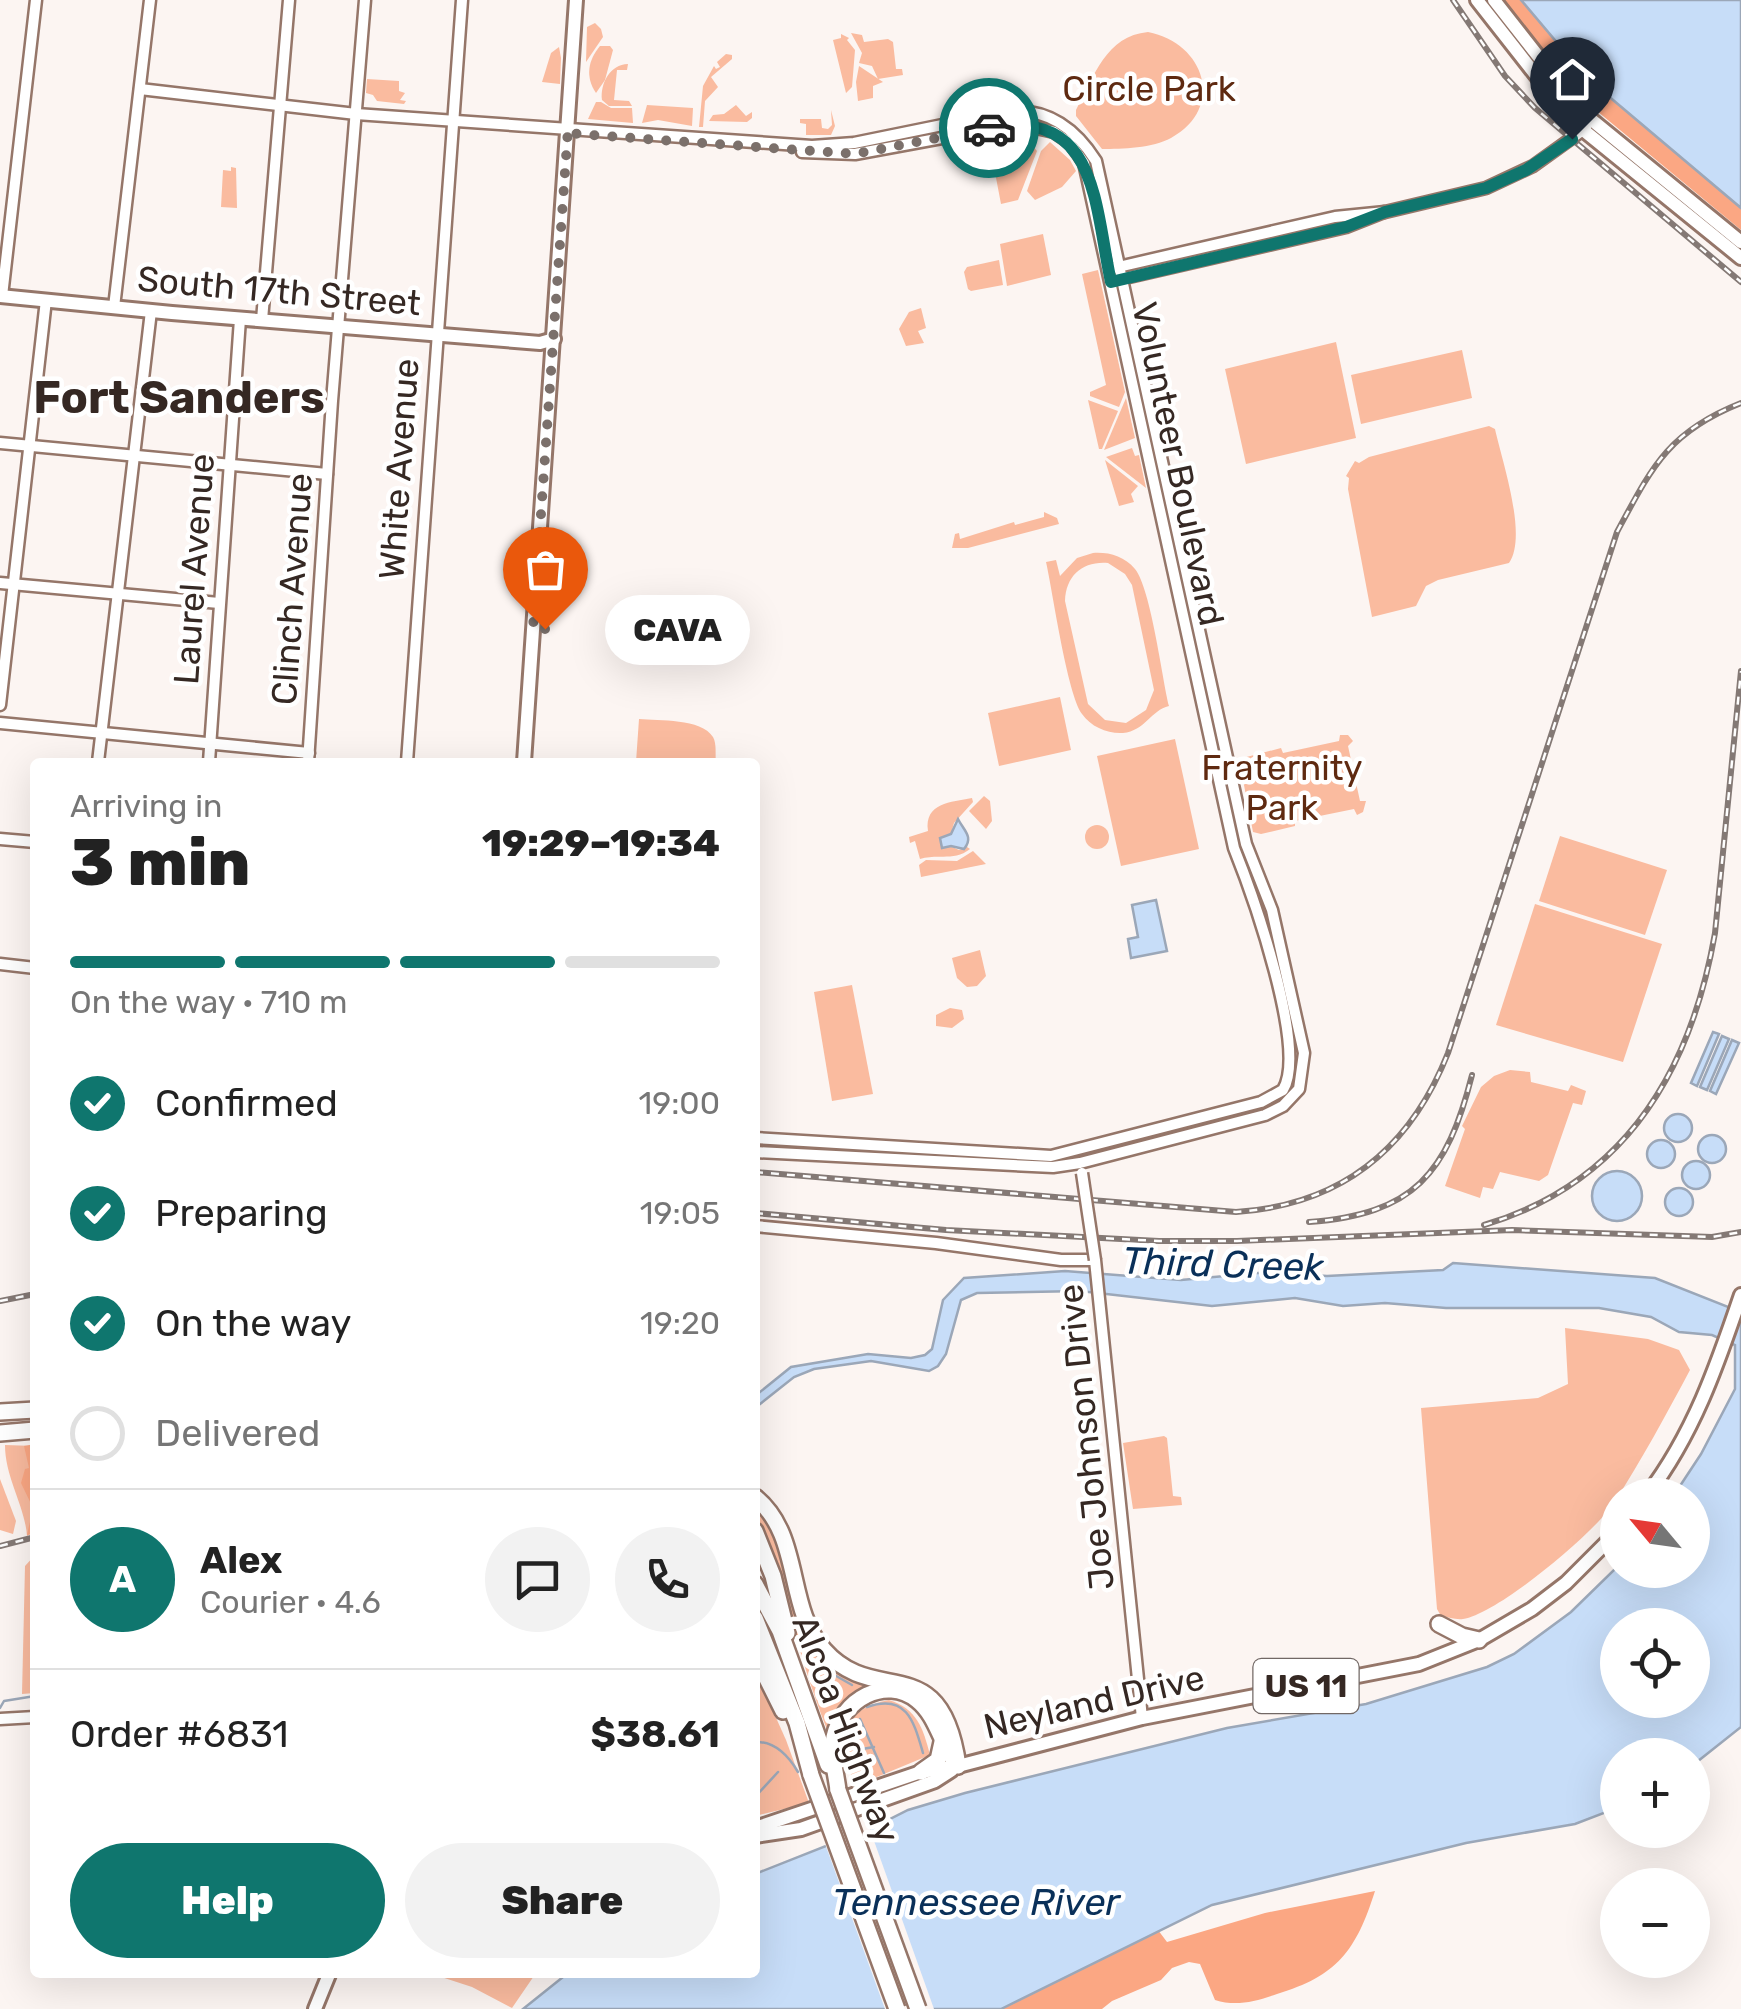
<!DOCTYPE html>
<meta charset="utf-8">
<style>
body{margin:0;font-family:Rubik,sans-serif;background:#f2f2f2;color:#222;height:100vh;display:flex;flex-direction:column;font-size:38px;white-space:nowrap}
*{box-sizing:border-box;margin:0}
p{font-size:32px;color:#767676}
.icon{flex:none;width:55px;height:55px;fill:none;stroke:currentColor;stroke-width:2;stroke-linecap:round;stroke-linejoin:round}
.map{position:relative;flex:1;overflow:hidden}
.drawer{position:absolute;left:30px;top:758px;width:730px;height:1220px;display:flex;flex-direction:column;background:#fff;border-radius:10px;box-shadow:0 10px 40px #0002}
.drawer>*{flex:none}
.needle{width:65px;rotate:299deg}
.fabs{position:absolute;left:1600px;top:1478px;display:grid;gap:20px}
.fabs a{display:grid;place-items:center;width:110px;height:110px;border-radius:50%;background:#fff;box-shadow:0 10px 40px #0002;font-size:50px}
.pin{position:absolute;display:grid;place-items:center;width:85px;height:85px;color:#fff;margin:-102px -42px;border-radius:50% 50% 50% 0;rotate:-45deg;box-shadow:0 0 10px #0007}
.pin .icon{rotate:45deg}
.courier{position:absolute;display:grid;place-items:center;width:100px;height:100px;margin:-50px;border:8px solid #0f766e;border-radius:50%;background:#fff;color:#222;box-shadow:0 2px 12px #0007}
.bubble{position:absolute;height:70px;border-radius:35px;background:#fff;box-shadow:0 10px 40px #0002;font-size:32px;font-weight:800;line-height:70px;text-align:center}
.summary em{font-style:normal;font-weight:800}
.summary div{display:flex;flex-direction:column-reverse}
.summary{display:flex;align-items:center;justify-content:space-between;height:170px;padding:0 40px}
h1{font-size:65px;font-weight:800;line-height:75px}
.bar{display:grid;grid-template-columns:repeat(4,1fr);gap:15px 10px;align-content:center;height:120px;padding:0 40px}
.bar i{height:12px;border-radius:8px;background:#e0e0e0}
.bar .active{background:#0f766e}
.bar p{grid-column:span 4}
.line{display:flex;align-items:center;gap:25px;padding:0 40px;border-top:2px solid #e0e0e0}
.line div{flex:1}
.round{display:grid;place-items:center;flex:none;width:105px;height:105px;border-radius:52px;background:#f2f2f2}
ol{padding:0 40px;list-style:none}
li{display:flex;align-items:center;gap:30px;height:110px}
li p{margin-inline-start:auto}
li .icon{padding:10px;border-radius:50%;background:#0f766e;color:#fff;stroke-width:4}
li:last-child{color:#767676}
li i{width:55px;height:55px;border:5px solid #e0e0e0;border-radius:50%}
.action{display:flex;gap:20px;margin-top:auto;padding:20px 40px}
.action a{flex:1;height:115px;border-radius:60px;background:#0f766e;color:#fff;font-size:40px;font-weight:800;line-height:115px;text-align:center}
.action a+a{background:#f2f2f2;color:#222}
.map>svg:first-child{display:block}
</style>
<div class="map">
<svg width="1741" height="2009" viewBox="0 0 1741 2009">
<rect width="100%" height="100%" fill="#fcf5f2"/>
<g fill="#fabb9f" fill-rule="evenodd">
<polygon points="595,23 601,29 603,37 586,62 587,27"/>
<path d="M 1148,32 C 1205,43 1226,108 1171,138 C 1153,148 1122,149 1102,149 L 1076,116 L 1076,110 C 1094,76 1106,36 1148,32 Z"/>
<polygon points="851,33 862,35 864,42 888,39 893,42 896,69 902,69 903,75 878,79 872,66 859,63 862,53"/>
<polygon points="841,34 849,38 847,40 855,50 852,87 846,93 833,40 841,38"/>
<path d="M 600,46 L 610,46 L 613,50 L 605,80 L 596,93 C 585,77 588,60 600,46 Z"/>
<polygon points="559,47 561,58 560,84 542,82 551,53"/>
<polygon points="726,54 732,55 732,59 711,77 718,87 705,101 703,127 699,127 703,86 714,66 716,69 720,67 717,62"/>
<path d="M 628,64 L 627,70 L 617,70 L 614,100 L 629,101 L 632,106 L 609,106 L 602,100 C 600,84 610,64 628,64 Z"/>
<polygon points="859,66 883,82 873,86 873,98 858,101 856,82"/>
<polygon points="367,79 399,81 399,91 405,93 400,100 406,101 404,104 377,101 373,95 366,93"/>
<polygon points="601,102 611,108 632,108 633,123 588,119 596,102"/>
<polygon points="647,105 693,108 692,126 658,120 642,123"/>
<polygon points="736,105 746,116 752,112 752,118 747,122 709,121 713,115 724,114"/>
<polygon points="831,110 835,126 831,135 806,135 806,124 800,123 800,119 821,119 822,128 828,129 832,125"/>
<polygon points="1020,138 1032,139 1031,144 1037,151 1018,200 1001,204 993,162 1007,157 1011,139"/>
<polygon points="998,140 1006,143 1006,154 989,159 977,157 976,145"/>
<polygon points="1050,142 1070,160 1076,171 1062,187 1035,200 1027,191 1041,151"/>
<polygon points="231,167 236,168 237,208 221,207 223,170 231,171"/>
<polygon points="1043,234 1051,275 1007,286 1000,244"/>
<polygon points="999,260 1003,285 971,291 968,289 964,272 967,267"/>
<polygon points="1098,270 1125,392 1119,407 1090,396 1090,392 1106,385 1082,274"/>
<polygon points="921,308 926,328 918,331 924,343 906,346 899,329 909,312"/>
<polygon points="1336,342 1356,438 1246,464 1225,369"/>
<polygon points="1462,350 1472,398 1361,424 1351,375"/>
<polygon points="1126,398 1135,438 1104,450"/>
<polygon points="1088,400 1118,411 1102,449 1099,449"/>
<path d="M 1489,426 L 1495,429 C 1502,461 1528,536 1509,563 L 1438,580 L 1426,586 L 1416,606 L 1372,617 L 1348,489 L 1349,478 L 1346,476 L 1355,461 L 1359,463 L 1369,457 Z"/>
<polygon points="1132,448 1135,456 1139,455 1146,488 1106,457"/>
<polygon points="1105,460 1138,486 1131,494 1134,502 1119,506"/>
<polygon points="1044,512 1057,518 1059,524 968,548 952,548 955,534 959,533 960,539 1014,522 1015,525 1044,517"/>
<path d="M 1093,553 C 1109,552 1124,556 1135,569 C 1151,589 1162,678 1169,706 C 1151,710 1145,731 1123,733 C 1108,734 1091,727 1082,714 C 1067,693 1053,593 1046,562 L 1056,560 L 1060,576 L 1077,558 ZM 1108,563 L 1125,574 L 1132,585 L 1154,690 L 1146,710 L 1126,723 L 1105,720 L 1088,704 L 1065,601 C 1066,575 1083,561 1108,563 Z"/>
<polygon points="1060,697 1071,750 999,766 988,713"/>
<path d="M 639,719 C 659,721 701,718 713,737 C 717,744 715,755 716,762 L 636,762 Z"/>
<polygon points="1340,735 1348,735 1353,741 1348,746 1360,801 1366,801 1363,812 1357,815 1354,809 1295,821 1295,826 1261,834 1253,832 1239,759 1281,748 1283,753 1339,741"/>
<polygon points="1175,739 1199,849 1121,866 1097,756"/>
<polygon points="984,796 990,801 992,821 986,829 969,811"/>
<path d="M 972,798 L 973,802 L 954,823 L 951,834 L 940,839 L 943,848 L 950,846 L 959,850 L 967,847 L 970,849 C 954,862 938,853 920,859 L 915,841 L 910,843 L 909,837 L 928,831 C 924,803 951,802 972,798 Z"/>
<circle cx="1097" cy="837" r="12"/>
<polygon points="1560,836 1667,870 1645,935 1539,901"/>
<polygon points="973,851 986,864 921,877 919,865 926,860 957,861"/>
<polygon points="1535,904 1662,944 1623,1062 1496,1025"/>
<polygon points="980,950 986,976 977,986 967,987 957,978 952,958"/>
<polygon points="852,985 873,1094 832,1101 814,992"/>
<polygon points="950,1008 962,1010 964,1019 952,1028 936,1026 936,1015"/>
<polygon points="1510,1070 1530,1072 1531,1082 1568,1091 1571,1085 1586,1091 1582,1105 1573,1103 1548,1175 1539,1181 1500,1172 1493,1189 1483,1187 1480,1198 1445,1186 1465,1129 1462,1126 1481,1087 1494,1076"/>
<path d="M 1565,1328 L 1648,1339 L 1679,1350 L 1690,1370 C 1666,1415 1641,1461 1614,1503 C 1594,1533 1499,1613 1463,1619 C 1456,1620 1448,1617 1441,1616 L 1437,1609 L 1421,1408 L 1538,1398 L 1568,1384 Z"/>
<polygon points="1164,1436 1167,1438 1173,1496 1181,1497 1182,1505 1133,1509 1123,1443"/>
<path d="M 5,1445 L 35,1446 L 35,1532 L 27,1536 C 25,1506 5,1478 5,1445 Z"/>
<polygon points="0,1479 16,1521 13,1534 0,1530"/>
<path d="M 755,1502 L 771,1520 L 825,1659 L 923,1701 L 870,1689 L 828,1732 C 810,1688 798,1643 784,1598 C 774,1566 755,1535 755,1502 Z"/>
<polygon points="35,1555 35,1693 22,1694 25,1566"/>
<polygon points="755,1671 786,1740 809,1803 755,1816"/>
<path d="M 889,1700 C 917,1709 923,1728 930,1755 L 855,1786 C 840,1745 836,1710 889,1700 Z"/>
<polygon points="429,1973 536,1973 512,2008 472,1987"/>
</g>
<g fill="#fba783">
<polygon points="1504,0 1521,0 1587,78 1741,208 1741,230 1580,97"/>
<polygon points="35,1444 35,1533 27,1535 33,1508 21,1483 25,1469 29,1468 24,1446"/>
<path d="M 1375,1891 C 1356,1951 1337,1976 1277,1994 C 1256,2001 1237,2007 1215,2000 L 1200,1964 L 1189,1962 L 1172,1968 L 1161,1980 L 1112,2001 L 1102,2009 L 1001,2009 L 1158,1930 L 1167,1942 L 1265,1913 Z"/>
</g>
<g fill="#c7ddf8" stroke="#9ba7b8" stroke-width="2.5" fill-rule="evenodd">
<polygon points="1521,0 1741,0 1741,208 1587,78"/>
<path d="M 958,819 C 964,831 974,837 964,849 L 951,846 L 942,848 L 940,838 L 951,834 Z"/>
<polygon points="1156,900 1167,951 1131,958 1128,939 1138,937 1132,905"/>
<polygon points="1713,1032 1719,1034 1697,1086 1691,1083"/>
<polygon points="1722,1036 1729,1039 1707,1090 1700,1087"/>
<polygon points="1732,1040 1739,1043 1716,1094 1710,1091"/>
<circle cx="1678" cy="1128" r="14"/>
<circle cx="1712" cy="1149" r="14"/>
<circle cx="1661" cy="1154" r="14"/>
<circle cx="1696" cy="1175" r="14"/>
<circle cx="1617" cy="1196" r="25"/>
<circle cx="1679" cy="1202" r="14"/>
<path d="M 1453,1263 L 1655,1278 L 1741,1312 L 1741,1727 L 1693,1765 L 1692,1755 L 1618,1755 L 1617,1808 L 1575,1824 L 1466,1843 L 1212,1905 L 1001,2009 L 523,2009 L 568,1973 L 755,1972 L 755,1874 L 874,1827 L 908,1810 L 965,1793 L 1227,1728 L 1366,1704 L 1487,1667 L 1514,1654 L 1571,1612 L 1617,1567 L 1618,1570 L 1692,1570 L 1692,1495 L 1674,1495 L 1701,1454 L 1735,1389 L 1735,1345 L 1712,1335 L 1679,1332 L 1651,1317 L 1599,1308 L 1446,1308 L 1385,1303 L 1343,1306 L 1295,1298 L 1212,1306 L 1080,1291 L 977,1293 L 961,1300 L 946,1354 L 938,1366 L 929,1371 L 871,1361 L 814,1369 L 794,1377 L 755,1408 L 755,1396 L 791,1367 L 868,1354 L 911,1358 L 925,1355 L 932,1349 L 943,1300 L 964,1278 L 1065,1271 L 1181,1280 L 1269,1272 L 1327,1276 L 1443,1270 ZM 1618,1625 L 1692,1625 L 1692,1700 L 1618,1700 Z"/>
</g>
<polygon fill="#fcf5f2" points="868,1824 934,2009 885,2009 824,1841"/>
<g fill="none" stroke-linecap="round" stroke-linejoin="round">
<g stroke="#9ba7b8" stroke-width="2.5">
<polyline points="810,1661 852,1685"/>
<path d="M 867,1707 C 907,1693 914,1722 923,1753"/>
<polyline points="0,1708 4,1701 35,1696"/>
<polyline points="860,1719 884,1773"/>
<path d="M 755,1742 C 775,1741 788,1755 798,1772"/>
<polyline points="856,1750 874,1747"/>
<polyline points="755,1797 778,1772"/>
</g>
<defs>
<g id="minor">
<path d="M 140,89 L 356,114 L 812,146 L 854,143 L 1006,112 C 1047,107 1075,128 1096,161 L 1246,844 L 1272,910 L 1304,1053 L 1299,1089 L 1283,1106 L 1265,1115 L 1080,1163 L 1053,1167 L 755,1152"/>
<polyline points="1114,268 1335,217 1385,212 1486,188 1533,166 1586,128"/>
<polyline points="1116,280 1346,227 1384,212"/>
<polyline points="2,296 36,0"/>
<polyline points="114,307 150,0"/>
<polyline points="262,320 289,0"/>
<polyline points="0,443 327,474"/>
<polyline points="0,583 219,603"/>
<polyline points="0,705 46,300"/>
<polyline points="0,723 309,753"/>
<polyline points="98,762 151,311"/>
<polyline points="209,762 240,319"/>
<polyline points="308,762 332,401 365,0"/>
<polyline points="407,762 462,0"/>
<polyline points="0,839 35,842"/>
<polyline points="0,964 35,968"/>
<path d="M 755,1138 L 1051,1156 L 1261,1102 L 1283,1090 C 1308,1049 1252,893 1234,848 L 1084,163 L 1070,143 L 1054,132 L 1018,124 L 855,154 L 802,152"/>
<polyline points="755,1226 936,1243 1061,1260 1095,1260 1142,1718"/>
<polyline points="0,1719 35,1717"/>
</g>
<g id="major">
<polyline points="1477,0 1571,120 1741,258"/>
<polyline points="1494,0 1582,112 1741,242"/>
<polyline points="0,296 172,313 540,343 554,339"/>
<polyline points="524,762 576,0"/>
<path d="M 1647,1495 C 1693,1435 1717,1366 1741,1295"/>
<polyline points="755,1828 921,1772 958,1766 1142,1718 1419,1664 1479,1640 1532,1609 1566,1583 1618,1531"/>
<polyline points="755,1836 801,1829 935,1781 952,1770"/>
<polyline points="315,2009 330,1972"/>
</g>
<g id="highway">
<polyline points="0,1412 35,1410"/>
<polyline points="0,1433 35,1430"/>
<path d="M 755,1497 C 803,1536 785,1607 824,1650 C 876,1709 941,1646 958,1766"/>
<polyline points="755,1531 773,1576 787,1633"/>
<polyline points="755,1584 780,1631 828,1765"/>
<polyline points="755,1618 797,1723 811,1775"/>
<polyline points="1439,1624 1462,1636 1479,1640"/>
<polyline points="755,1655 783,1711"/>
<polyline points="921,1772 938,1760 942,1742"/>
<path d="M 838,1790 C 836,1773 830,1754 834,1737 C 842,1700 885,1675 917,1700 C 936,1715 940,1740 953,1759"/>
</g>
</defs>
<use href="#minor" stroke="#957669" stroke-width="15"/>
<use href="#major" stroke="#957669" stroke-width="18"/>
<use href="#highway" stroke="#957669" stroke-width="20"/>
<use href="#minor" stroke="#fff" stroke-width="10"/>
<use href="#major" stroke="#fff" stroke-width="12"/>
<use href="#highway" stroke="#fff" stroke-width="15"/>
<defs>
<g id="rail">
<polyline points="1453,0 1505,76 1535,108 1741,282"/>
<path d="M 755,1172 L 1236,1212 C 1341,1205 1410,1149 1448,1053 L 1617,532 C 1652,467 1668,432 1741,403"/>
<polyline points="755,1213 946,1230 1159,1241 1237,1241 1512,1230 1712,1237 1741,1232"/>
<path d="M 1309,1222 C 1414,1214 1447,1174 1472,1075"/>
<path d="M 1484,1225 C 1625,1183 1691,1071 1715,933 L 1741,671"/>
<polyline points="0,1301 35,1294"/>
<polyline points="0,1546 35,1537"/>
</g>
</defs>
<use href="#rail" stroke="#847975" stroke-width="6"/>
<use href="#rail" stroke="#fff" stroke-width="2.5" stroke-dasharray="8" stroke-linecap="butt"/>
<defs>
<polyline id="minor-bridge" points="1082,1173 1095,1260"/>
<g id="highway-bridge">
<polyline points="811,1775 897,2009"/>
<polyline points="838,1790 918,2009"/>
</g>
</defs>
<use href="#minor-bridge" stroke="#957669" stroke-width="15" stroke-linecap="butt"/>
<use href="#highway-bridge" stroke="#957669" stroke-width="20" stroke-linecap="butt"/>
<use href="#minor-bridge" stroke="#fff" stroke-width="10"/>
<use href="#highway-bridge" stroke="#fff" stroke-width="15"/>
</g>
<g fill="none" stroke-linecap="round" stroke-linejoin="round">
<polyline stroke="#7b706b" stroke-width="10" stroke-dasharray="0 18" points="545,629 533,628 568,129 577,134 855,154 989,128"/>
<path stroke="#0f766e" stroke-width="12" d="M 989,128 C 1098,108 1094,204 1111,282 L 1346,227 L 1385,212 L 1486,188 L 1526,170 L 1572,139"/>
</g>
<g text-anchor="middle" stroke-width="9" stroke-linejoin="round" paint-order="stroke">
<rect fill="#fff" stroke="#726865" stroke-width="2.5" x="1253.5" y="1659" width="105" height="54" rx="8"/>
<g font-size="32" font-weight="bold" fill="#352823">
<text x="1306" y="1697">US 11</text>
</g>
<g font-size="35" fill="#5f2a11" stroke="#fff">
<text x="1149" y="101">Circle Park</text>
<text x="1282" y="780">Fraternity<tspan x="1282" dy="40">Park</tspan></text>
</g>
<g font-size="35" fill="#352823" stroke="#fff">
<text transform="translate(279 291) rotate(5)" y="12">South 17th Street</text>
<text transform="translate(1178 464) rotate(78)" y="12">Volunteer Boulevard</text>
<text transform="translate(399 469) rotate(-86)" y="12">White Avenue</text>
<text transform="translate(194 569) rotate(-86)" y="12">Laurel Avenue</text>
<text transform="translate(292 589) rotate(-86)" y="12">Clinch Avenue</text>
<text transform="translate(1086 1437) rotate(-96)" y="12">Joe Johnson Drive</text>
<text transform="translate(1094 1702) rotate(-13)" y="12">Neyland Drive</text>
<text transform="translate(846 1729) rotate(69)" y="12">Alcoa Highway</text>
</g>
<g font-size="38" font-style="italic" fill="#0a3059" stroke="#fff">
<text transform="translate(1223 1264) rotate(2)" y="13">Third Creek</text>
<text x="976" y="1915">Tennessee River</text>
</g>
<g font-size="45" font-weight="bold" fill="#352823" stroke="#fff">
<text x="179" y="413">Fort Sanders</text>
</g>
</g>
</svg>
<div class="fabs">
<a><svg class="needle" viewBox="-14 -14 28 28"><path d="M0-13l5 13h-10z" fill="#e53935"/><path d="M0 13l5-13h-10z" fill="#767676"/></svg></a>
<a><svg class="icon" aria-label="locate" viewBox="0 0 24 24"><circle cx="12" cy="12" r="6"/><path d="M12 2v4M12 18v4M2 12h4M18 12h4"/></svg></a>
<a>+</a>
<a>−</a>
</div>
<div class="pin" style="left:545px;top:629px;background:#ea580c"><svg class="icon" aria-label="bag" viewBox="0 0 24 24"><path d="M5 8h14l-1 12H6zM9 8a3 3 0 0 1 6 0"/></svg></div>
<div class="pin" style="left:1572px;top:139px;background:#1f2937"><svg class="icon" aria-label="home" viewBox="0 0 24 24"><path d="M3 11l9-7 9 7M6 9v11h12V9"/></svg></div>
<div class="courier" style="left:989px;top:128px"><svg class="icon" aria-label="car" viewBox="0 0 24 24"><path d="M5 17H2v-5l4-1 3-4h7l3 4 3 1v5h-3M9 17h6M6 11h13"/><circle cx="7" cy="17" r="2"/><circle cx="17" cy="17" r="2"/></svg></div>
<div class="bubble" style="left:605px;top:595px;width:145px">CAVA</div>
<section class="drawer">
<div class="summary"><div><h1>3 min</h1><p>Arriving in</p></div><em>19:29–19:34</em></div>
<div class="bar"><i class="active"></i><i class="active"></i><i class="active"></i><i></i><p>On the way · 710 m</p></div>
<ol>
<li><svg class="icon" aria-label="check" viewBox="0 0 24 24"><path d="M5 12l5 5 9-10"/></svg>Confirmed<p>19:00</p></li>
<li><svg class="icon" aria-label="check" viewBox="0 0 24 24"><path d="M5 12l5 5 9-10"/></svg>Preparing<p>19:05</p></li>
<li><svg class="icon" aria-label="check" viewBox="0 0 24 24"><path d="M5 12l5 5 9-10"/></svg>On the way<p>19:20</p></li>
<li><i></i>Delivered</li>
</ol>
<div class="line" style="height:180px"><b class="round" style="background:#0f766e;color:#fff">A</b><div><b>Alex</b><p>Courier · 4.6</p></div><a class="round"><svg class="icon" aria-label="chat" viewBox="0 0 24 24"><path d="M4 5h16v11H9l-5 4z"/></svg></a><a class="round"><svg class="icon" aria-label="phone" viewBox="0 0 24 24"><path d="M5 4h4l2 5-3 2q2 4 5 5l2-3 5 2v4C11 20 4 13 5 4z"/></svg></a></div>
<div class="line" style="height:130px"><div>Order #6831</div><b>$38.61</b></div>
<div class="action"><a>Help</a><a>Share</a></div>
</section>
</div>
